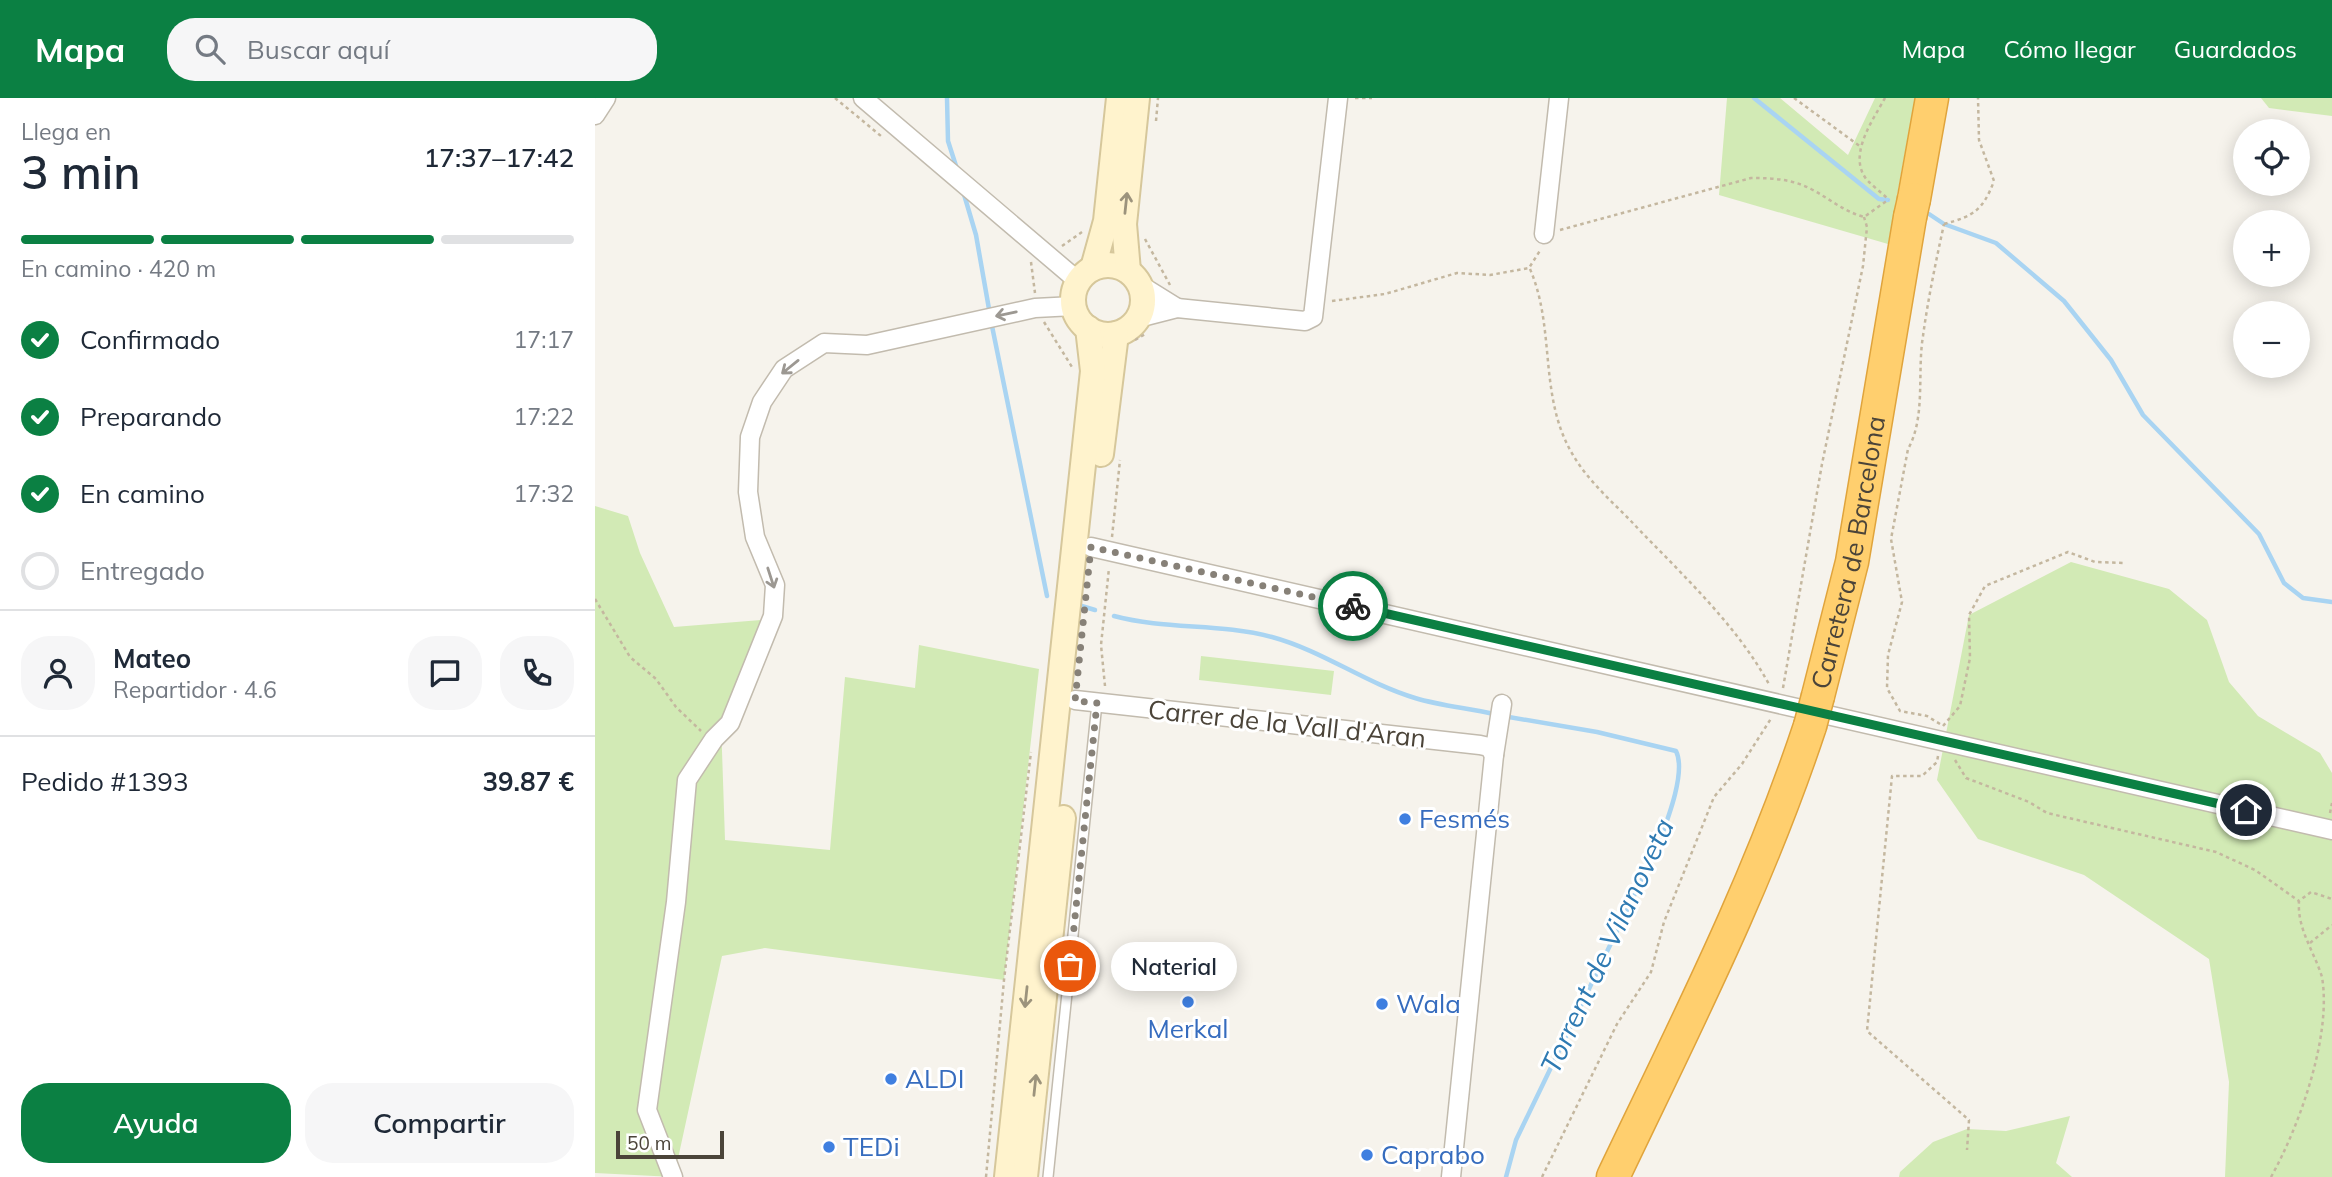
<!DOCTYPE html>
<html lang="es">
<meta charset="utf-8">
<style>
body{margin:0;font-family:Mulish,sans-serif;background:#f6f6f7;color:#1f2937;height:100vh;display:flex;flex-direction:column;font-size:26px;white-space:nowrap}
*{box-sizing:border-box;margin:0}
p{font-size:23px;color:#747a83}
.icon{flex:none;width:38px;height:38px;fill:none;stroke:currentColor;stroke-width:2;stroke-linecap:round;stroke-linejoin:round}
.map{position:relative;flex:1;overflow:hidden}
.details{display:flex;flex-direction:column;background:#fff;width:595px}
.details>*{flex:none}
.buttons{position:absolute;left:1638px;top:21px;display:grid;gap:14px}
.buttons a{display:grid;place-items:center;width:77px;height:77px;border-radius:50%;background:#fff;box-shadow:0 4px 18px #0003;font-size:35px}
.scale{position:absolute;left:21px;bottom:18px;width:108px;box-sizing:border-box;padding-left:7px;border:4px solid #4b4439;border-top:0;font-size:19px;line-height:24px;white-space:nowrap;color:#4b4439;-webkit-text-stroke:5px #fff;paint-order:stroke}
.pin{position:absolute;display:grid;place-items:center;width:60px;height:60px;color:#fff;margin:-30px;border:4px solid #fff;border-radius:50%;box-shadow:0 2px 7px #0007}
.courier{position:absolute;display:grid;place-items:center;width:70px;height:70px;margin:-35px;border:5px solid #0b8043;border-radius:50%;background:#fff;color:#222;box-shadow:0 2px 9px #0007}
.bubble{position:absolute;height:49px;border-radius:24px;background:#fff;box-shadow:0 4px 18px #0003;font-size:23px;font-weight:600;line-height:49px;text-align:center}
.headline em{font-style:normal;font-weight:600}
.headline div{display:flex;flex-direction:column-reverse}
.headline{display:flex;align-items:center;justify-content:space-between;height:119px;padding:0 21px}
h1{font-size:46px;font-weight:600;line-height:52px}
.bar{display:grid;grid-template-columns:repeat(4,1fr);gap:10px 7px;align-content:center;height:84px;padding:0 21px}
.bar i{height:9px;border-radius:5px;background:#e0e1e3}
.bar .selected{background:#0b8043}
.bar p{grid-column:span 4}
.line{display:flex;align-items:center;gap:18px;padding:0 21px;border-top:2px solid #e0e1e3}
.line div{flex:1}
.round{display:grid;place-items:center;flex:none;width:74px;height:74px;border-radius:28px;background:#f6f6f7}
ol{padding:0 21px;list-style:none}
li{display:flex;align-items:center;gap:21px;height:77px}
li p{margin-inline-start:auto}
li .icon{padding:7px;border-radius:50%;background:#0b8043;color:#fff;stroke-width:4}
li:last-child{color:#747a83}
li i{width:38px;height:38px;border:4px solid #e0e1e3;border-radius:50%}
.button{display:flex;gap:14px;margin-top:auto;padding:14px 21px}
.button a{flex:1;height:80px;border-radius:28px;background:#0b8043;color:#fff;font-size:28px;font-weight:600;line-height:80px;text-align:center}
.button a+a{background:#f6f6f7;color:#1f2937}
header{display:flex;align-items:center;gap:42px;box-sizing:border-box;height:98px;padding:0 35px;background:#0b8043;color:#fff}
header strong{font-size:33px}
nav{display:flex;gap:38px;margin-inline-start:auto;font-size:24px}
.search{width:490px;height:63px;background:#f6f6f7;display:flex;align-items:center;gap:18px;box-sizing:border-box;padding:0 24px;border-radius:28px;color:#747a83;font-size:26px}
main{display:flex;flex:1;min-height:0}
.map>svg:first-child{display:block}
</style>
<header>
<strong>Mapa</strong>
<div class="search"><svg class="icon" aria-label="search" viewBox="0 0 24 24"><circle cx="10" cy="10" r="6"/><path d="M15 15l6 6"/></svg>Buscar aquí</div>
<nav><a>Mapa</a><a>Cómo llegar</a><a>Guardados</a></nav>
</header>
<main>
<section class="details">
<div class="headline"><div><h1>3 min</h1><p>Llega en</p></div><em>17:37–17:42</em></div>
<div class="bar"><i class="selected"></i><i class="selected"></i><i class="selected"></i><i></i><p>En camino · 420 m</p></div>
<ol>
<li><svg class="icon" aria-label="check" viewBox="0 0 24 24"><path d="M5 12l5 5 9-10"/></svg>Confirmado<p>17:17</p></li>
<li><svg class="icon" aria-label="check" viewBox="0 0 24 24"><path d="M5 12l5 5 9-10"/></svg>Preparando<p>17:22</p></li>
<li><svg class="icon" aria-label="check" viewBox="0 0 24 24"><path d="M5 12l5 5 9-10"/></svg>En camino<p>17:32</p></li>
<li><i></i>Entregado</li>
</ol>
<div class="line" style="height:126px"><a class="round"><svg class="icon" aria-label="person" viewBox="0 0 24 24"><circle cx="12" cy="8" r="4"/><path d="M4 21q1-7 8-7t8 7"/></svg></a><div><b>Mateo</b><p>Repartidor · 4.6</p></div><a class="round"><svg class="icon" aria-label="chat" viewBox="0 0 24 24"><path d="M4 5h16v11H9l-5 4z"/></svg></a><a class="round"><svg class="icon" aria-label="phone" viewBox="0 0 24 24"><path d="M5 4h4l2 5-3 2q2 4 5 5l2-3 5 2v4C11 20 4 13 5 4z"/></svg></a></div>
<div class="line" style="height:91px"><div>Pedido #1393</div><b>39.87 €</b></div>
<div class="button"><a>Ayuda</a><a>Compartir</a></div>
</section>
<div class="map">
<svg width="1737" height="1079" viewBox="0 0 1737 1079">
<rect width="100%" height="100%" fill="#f6f3ec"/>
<g fill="#d2eab5">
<polygon points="1132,0 1185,0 1253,57 1280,0 1320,0 1293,146 1124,97"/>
<polygon points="1666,0 1737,0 1737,18 1674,10"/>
<polygon points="0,408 33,418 45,455 79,529 166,522 126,623 130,742 235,752 250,579 320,590 324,547 444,571 409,882 170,850 127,858 79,1079 0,1075"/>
<polygon points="1476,464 1574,491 1612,522 1634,584 1663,618 1725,655 1737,675 1737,1079 1630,1079 1634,984 1614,861 1489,777 1383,741 1342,682 1374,517"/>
<polygon points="606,558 739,573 736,597 604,582"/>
<polygon points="1475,1018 1461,1065 1477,1079 1304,1079 1305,1074 1338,1044 1372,1031 1411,1033"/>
</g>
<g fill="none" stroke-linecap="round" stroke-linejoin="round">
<g stroke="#a9d4f2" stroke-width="4.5">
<polyline points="352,0 353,43 362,71"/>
<polyline points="1159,0 1284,101 1293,102"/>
<polyline points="368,93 381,137 394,211"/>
<polyline points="1334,116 1349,126 1401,145 1469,203 1516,262 1548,317 1664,436 1689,485 1708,500 1737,504"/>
<polyline points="397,228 452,498"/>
<polyline points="480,506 500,512"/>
<path d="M 519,518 C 571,532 625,525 677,539 C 728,553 770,585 820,600 C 846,608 873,610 899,616"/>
<path d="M 908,618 L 1002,634 L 1081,653 C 1092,675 1070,728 1062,750 L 921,1042 L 911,1079"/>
</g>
<defs>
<polyline id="lane" points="453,1079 502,605"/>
<g id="street">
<polyline points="268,0 483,183"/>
<polyline points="0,17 11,0"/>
<polyline points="949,136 964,0"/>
<polyline points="545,187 582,210"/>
<polyline points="543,220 582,210 710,223 718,219 743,0"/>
<polyline points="496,449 1737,732"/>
<polyline points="480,602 885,647 894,649 899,657"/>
<polyline points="78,1079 52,1012 81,804 92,682 119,641 135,625 178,518 180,487 160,439 153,394 155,339 167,304 189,271 229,245 272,247 440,210 479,208"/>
<polyline points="856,1079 899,657 907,606"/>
</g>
<g id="secondary">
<circle cx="513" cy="202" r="35"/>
<polyline points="498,170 511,123 524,0"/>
<polyline points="533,173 529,126 542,0"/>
<polyline points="506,356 521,236"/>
<polyline points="412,1079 498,273 493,230"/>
<polyline points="430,1079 468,720"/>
</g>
<g id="highway">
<polyline points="1319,101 1337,0"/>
<path id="s1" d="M 1223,598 L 1257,464 L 1315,119"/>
<path d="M 1018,1079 C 1090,928 1162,788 1215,628"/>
</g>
</defs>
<use href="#lane" stroke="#c2bbae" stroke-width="12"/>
<use href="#street" stroke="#c2bbae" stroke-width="21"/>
<use href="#secondary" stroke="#d6c79b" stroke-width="28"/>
<use href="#highway" stroke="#e0a43c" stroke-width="35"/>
<g stroke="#c4b79f" stroke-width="2.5" stroke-dasharray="3.5 3.5" stroke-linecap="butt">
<polyline points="240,0 286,38"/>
<polyline points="760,0 777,0"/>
<polyline points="1199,0 1266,49"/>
<path d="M 1290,0 C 1278,22 1251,59 1273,83 C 1279,89 1287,95 1294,102"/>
<polyline points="561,23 563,0"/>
<path d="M 1349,126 C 1379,118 1388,112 1399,83 L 1384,42 L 1383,0"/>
<path d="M 965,132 L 1156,80 C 1177,80 1197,81 1216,91 C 1235,101 1248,113 1269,119 L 1293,102"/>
<polyline points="550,141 575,187"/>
<polyline points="467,148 487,134"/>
<polyline points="436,164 440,195"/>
<path d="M 935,171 C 961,231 943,299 978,357 C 992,381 1014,401 1034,421 C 1083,473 1141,525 1175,588"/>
<polyline points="737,203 790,196 862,175 895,177 934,170 946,151"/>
<polyline points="449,224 477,269"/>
<polyline points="540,242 552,235"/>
<polyline points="517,439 525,362"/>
<polyline points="0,501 35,559 61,581 81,609 106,633"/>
<polyline points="510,588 506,547 514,470"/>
<polyline points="1188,590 1227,366 1268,168 1272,129 1269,119"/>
<path d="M 1345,626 L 1332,618 L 1305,613 L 1292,590 L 1293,557 L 1307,504 L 1296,441 L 1313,351 C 1331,319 1322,274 1328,238 C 1333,201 1341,163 1349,126"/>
<polyline points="1348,628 1365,608 1375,560 1374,517 1390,488 1473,454 1500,464 1528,465"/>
<polyline points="1343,658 1342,664 1327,678 1297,678 1272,933 1374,1022 1372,1052"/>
<polyline points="1360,662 1371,680 1434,704 1452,715 1621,754 1660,772 1704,803"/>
<polyline points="1735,715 1737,705"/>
<polyline points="1715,845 1737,827"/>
<polyline points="391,1079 409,882 436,654"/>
<polyline points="947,1079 1022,926 1056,874 1069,824 1119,699 1147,666 1177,619"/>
<path d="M 1676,1079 C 1704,1029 1737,938 1727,879 C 1719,853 1702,831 1704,803 L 1716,794 L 1737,801"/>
</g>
<use href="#lane" stroke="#fff" stroke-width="9"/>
<use href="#street" stroke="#fff" stroke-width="18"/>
<use href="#secondary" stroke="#fff3cd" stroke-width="24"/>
<use href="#highway" stroke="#ffcf6e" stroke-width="32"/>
<defs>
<g id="highway-bridge">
<polyline points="1315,119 1319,101"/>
<polyline points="1215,628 1223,598"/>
</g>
</defs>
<use href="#highway-bridge" stroke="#e0a43c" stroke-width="35" stroke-linecap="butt"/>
<use href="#highway-bridge" stroke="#ffcf6e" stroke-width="32"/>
</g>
<defs><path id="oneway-shaft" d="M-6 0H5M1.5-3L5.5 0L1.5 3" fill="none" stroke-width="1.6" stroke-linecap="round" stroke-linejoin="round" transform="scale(1.75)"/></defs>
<g stroke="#9c937c">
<use href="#oneway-shaft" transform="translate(531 105) rotate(-84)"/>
<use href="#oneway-shaft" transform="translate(431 899) rotate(96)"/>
<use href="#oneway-shaft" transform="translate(440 987) rotate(-84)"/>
</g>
<g stroke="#9c9892">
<use href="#oneway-shaft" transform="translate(411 216) rotate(168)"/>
<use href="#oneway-shaft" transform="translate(195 269) rotate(141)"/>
<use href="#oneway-shaft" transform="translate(176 480) rotate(72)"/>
</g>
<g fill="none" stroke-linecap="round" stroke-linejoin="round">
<polyline stroke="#878178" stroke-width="7" stroke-dasharray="0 12.6" points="475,868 502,605 480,603 496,449 758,508"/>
<polyline stroke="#0b8043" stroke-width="9" points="758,508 1651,712"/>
</g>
<g fill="#3f7fe0" stroke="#fff" stroke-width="2.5">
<circle cx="810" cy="721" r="7"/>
<circle cx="593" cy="904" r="7"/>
<circle cx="787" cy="906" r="7"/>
<circle cx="296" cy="981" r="7"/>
<circle cx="234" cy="1049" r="7"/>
<circle cx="772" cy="1057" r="7"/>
</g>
<g text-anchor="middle" stroke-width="6" stroke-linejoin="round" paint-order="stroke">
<g font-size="26" fill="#4b4439" stroke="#fff">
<text dy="9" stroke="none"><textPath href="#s1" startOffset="147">Carretera de Barcelona</textPath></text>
<text transform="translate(692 626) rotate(6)" y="9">Carrer de la Vall d'Aran</text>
</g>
<g font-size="26" fill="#366cbe" stroke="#fff" text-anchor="start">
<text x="824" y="730">Fesmés</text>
<text x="801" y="915">Wala</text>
<text x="593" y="940" text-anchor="middle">Merkal</text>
<text x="310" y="990">ALDI</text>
<text x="248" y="1058">TEDi</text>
<text x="786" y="1066">Caprabo</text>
</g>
<g font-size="28" font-style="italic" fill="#2e7ab2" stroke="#fff">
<text transform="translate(1012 848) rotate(-65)" y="10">Torrent de Vilanoveta</text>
</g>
</g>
</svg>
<div class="buttons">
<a><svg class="icon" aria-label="locate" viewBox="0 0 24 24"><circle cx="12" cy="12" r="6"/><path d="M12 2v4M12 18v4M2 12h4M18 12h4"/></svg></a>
<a>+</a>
<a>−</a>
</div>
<div class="scale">50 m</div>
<div class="pin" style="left:475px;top:868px;background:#ea580c"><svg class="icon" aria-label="bag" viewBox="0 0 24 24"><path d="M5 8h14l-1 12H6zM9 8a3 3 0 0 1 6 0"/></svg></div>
<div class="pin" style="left:1651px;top:712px;background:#1f2937"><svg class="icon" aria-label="home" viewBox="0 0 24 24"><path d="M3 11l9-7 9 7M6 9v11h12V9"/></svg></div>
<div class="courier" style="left:758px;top:508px"><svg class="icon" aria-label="bike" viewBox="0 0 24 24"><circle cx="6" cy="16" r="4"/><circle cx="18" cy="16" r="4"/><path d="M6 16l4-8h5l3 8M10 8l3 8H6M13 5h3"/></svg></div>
<div class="bubble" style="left:516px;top:844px;width:126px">Naterial</div>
</div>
</main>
